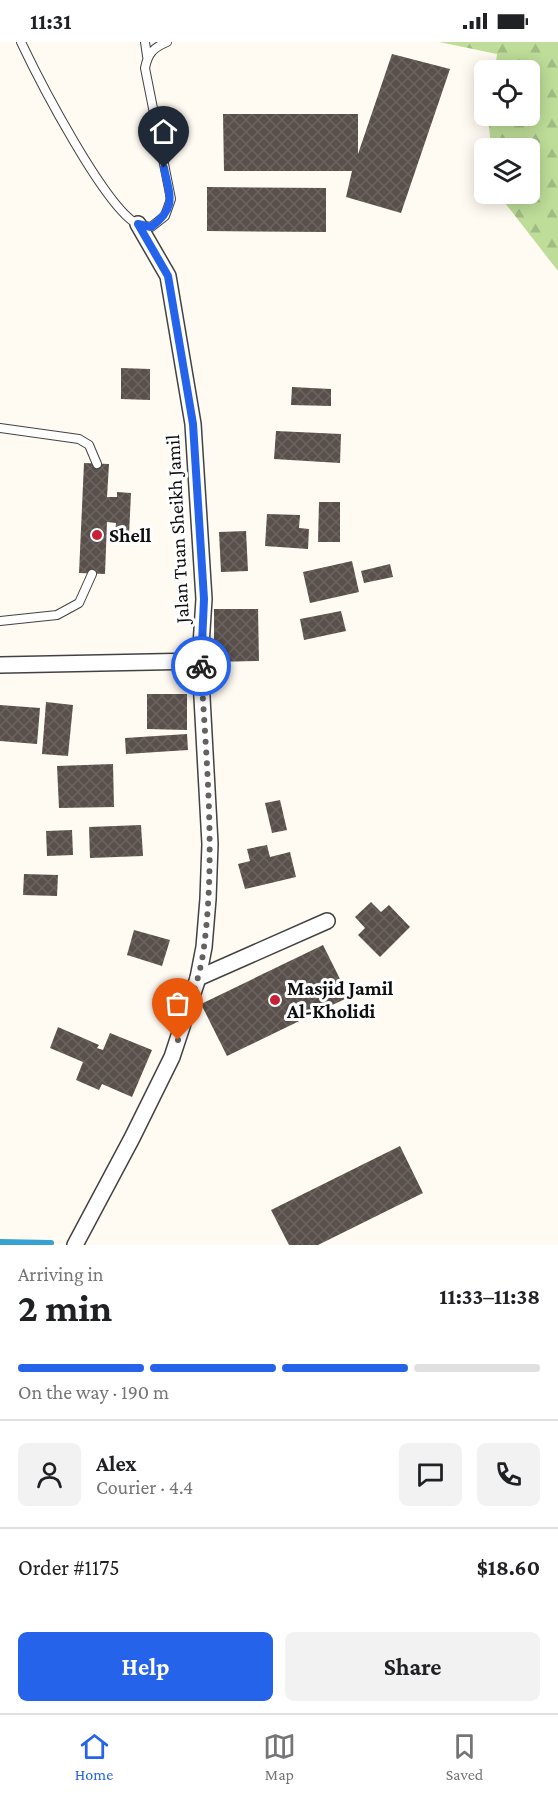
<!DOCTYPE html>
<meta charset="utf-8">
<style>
body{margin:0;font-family:"Crimson Pro",serif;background:#f2f2f2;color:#202124;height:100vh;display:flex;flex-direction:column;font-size:22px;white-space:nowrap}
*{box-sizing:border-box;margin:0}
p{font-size:20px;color:#757577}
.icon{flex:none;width:33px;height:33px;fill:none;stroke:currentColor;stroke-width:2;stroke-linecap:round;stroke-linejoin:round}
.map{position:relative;height:1203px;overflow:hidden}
.panel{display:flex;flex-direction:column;background:#fff;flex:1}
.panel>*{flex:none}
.controls{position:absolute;left:474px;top:18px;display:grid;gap:12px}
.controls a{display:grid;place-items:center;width:66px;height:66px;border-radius:9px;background:#fff;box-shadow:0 3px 15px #0003;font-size:30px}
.pin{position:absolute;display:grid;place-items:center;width:51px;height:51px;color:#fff;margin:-62px -26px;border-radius:50% 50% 50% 0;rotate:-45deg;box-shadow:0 0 6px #0007}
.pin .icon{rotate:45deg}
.courier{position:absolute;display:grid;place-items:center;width:60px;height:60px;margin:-30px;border:4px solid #2563eb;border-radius:50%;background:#fff;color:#222;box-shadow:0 2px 8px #0007}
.head em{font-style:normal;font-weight:700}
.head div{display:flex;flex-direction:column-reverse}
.head{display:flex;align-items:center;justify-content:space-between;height:102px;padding:0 18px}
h1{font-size:39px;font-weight:700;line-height:45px}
.bar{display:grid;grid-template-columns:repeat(4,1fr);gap:9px 6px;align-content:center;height:72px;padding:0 18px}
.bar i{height:8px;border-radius:4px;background:#e0e0e0}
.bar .selected{background:#2563eb}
.bar p{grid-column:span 4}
.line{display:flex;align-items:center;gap:15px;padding:0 18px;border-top:2px solid #e0e0e0}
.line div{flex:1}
.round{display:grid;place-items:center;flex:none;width:63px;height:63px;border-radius:9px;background:#f2f2f2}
.cta{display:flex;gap:12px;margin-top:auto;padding:12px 18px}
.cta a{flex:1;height:69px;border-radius:9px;background:#2563eb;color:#fff;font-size:24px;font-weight:700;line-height:69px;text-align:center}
.cta a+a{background:#f2f2f2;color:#202124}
.status{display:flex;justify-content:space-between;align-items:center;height:42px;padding:0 30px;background:#fff;direction:ltr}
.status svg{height:16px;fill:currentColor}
.dock{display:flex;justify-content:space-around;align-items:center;height:84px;border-top:2px solid #e0e0e0;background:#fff;font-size:16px;color:#757577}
.dock a{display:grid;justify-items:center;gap:3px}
.dock .selected{color:#2563eb}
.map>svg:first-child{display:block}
</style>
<div class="status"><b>11:31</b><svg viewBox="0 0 49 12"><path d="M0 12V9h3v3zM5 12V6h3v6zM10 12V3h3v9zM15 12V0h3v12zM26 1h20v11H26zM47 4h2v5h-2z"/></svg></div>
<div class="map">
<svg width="558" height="1203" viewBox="0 0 558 1203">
<defs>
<pattern id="forest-firs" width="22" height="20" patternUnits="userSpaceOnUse" patternTransform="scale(1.5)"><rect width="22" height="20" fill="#bddd98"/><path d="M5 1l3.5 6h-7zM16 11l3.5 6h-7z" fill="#a1bc82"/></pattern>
<pattern id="building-cross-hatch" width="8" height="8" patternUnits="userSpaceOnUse" patternTransform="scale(1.5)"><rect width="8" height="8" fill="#594f4b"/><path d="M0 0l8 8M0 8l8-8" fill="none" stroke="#6c6461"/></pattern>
</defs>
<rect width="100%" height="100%" fill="#fffbf2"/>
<polygon fill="url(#forest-firs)" points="439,0 558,0 558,229 498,152 530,152 530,106 491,106 488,74 530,74 530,28 495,28 497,12"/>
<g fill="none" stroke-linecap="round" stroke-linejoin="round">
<polyline stroke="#38a3d3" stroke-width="6" points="0,1200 51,1201"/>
</g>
<g fill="url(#building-cross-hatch)">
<polygon points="392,12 450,27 401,171 346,155 352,129 224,129 223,72 358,72 358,112"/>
<polygon points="207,145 326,146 326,190 207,189"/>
<polygon points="121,326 150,327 150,358 121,357"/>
<polygon points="292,345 331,347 331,364 291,363"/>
<polygon points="276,389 341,392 340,421 274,417"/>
<polygon points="84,421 109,422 107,455 117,455 117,450 131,451 129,493 115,492 116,481 107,480 105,532 79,531"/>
<polygon points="319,460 340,460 340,500 318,500"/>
<polygon points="267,472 300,473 299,486 309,487 308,507 265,504"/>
<polygon points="246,489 248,529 221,530 219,490"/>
<polygon points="352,519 359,550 310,561 303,530"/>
<polygon points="390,522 393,535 364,541 361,529"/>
<polygon points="214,567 258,567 259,619 214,620"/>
<polygon points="341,569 346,589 304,598 300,577"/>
<polygon points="147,652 187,652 187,688 147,687"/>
<polygon points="46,660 73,663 68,714 42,712"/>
<polygon points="0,663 40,666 37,702 0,699"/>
<polygon points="187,692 188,708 126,712 125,696"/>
<polygon points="113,722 114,765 59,766 57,724"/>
<polygon points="280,758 287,788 272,791 265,761"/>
<polygon points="141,783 143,814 90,816 89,785"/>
<polygon points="72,788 73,813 47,814 46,789"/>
<polygon points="267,803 270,815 290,810 296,835 245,847 238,822 250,819 247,807"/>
<polygon points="24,832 58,833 57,854 23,853"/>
<polygon points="371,860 381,870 389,863 410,885 380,915 358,893 365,886 355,875"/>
<polygon points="134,888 170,898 162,924 127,913"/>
<polygon points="323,903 349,955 227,1014 201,962"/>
<polygon points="58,985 99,1003 97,1006 103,1008 110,991 152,1008 132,1055 102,1042 99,1048 76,1038 83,1020 50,1006"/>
<polygon points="400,1104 423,1151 318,1203 289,1203 271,1168"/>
</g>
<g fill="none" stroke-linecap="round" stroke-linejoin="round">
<defs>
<g id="lane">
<path d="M 21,0 C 39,38 104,164 137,182 C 141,184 146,184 151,185 L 165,174 L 171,157 L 145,26 C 148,11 153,6 167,0"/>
<polyline points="145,0 147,14"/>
<polyline points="0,386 79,397 89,403 97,422"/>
<polyline points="0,579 57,573 79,561 92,532"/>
</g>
<g id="street">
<polyline points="0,623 200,619"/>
<polyline points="198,936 327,879"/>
<polyline points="75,1203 132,1096 172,1015 198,936 204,905 208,857 210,802 200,619 204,557 193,382 168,234 138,182"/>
</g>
</defs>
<use href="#lane" stroke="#424242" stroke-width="10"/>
<use href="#street" stroke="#424242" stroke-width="18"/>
<use href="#lane" stroke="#fff" stroke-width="8"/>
<use href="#street" stroke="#fff" stroke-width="15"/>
</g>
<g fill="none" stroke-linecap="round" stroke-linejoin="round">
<path stroke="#63625e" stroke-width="6" stroke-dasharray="0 10.8" d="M 178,998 C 188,967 200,937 204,905 C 216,812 206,717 201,624"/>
<path stroke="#2563eb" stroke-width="8" d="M 164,126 C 170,155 177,165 151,185 L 138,182 L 168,234 L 193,382 L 204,557 L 201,624"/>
</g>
<g fill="#c62137" stroke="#fff" stroke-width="2">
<circle cx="97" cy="493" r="6"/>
<circle cx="275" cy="958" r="6"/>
</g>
<g text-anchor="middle" stroke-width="6" stroke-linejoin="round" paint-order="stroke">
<g font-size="20" fill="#0f0f0f" stroke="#fff">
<text transform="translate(177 487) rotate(-93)" y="7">Jalan Tuan Sheikh Jamil</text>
</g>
<g font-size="20" font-weight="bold" fill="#0f0f0f" stroke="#fff" text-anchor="start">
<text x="109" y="500">Shell</text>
<text x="287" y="953">Masjid Jamil<tspan x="287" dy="23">Al-Kholidi</tspan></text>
</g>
</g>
</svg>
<div class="controls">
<a><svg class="icon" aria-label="locate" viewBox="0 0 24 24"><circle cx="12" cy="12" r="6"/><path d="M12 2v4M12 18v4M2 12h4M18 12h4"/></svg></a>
<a><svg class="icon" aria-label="layers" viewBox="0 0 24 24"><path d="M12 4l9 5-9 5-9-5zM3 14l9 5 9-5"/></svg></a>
</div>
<div class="pin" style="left:178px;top:998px;background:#ea580c"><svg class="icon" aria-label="bag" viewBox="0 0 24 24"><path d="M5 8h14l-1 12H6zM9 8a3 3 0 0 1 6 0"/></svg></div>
<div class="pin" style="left:164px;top:126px;background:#1f2937"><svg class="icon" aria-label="home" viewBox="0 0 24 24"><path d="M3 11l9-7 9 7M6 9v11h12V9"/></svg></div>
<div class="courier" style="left:201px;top:624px"><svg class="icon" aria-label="bike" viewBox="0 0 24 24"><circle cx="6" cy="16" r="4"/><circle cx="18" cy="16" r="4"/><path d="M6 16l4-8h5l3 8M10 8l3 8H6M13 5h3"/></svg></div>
</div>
<section class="panel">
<div class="head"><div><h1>2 min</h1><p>Arriving in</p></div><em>11:33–11:38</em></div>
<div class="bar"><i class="selected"></i><i class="selected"></i><i class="selected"></i><i></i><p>On the way · 190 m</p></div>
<div class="line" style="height:108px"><a class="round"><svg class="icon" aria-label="person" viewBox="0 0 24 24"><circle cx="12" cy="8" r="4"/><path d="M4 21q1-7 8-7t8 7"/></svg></a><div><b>Alex</b><p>Courier · 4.4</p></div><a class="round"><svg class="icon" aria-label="chat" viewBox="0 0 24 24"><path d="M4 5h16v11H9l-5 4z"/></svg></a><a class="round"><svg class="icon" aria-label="phone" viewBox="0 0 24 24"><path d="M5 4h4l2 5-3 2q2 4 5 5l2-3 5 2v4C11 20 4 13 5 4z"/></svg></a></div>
<div class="line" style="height:78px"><div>Order #1175</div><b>$18.60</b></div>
<div class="cta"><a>Help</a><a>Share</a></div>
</section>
<nav class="dock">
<a class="selected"><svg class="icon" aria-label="home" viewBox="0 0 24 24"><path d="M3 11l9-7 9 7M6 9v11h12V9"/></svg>Home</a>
<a><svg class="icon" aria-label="map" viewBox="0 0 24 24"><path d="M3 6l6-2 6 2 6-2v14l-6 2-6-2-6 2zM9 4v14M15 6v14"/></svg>Map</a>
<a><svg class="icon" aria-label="saved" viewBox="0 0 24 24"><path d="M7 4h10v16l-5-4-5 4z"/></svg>Saved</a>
</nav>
